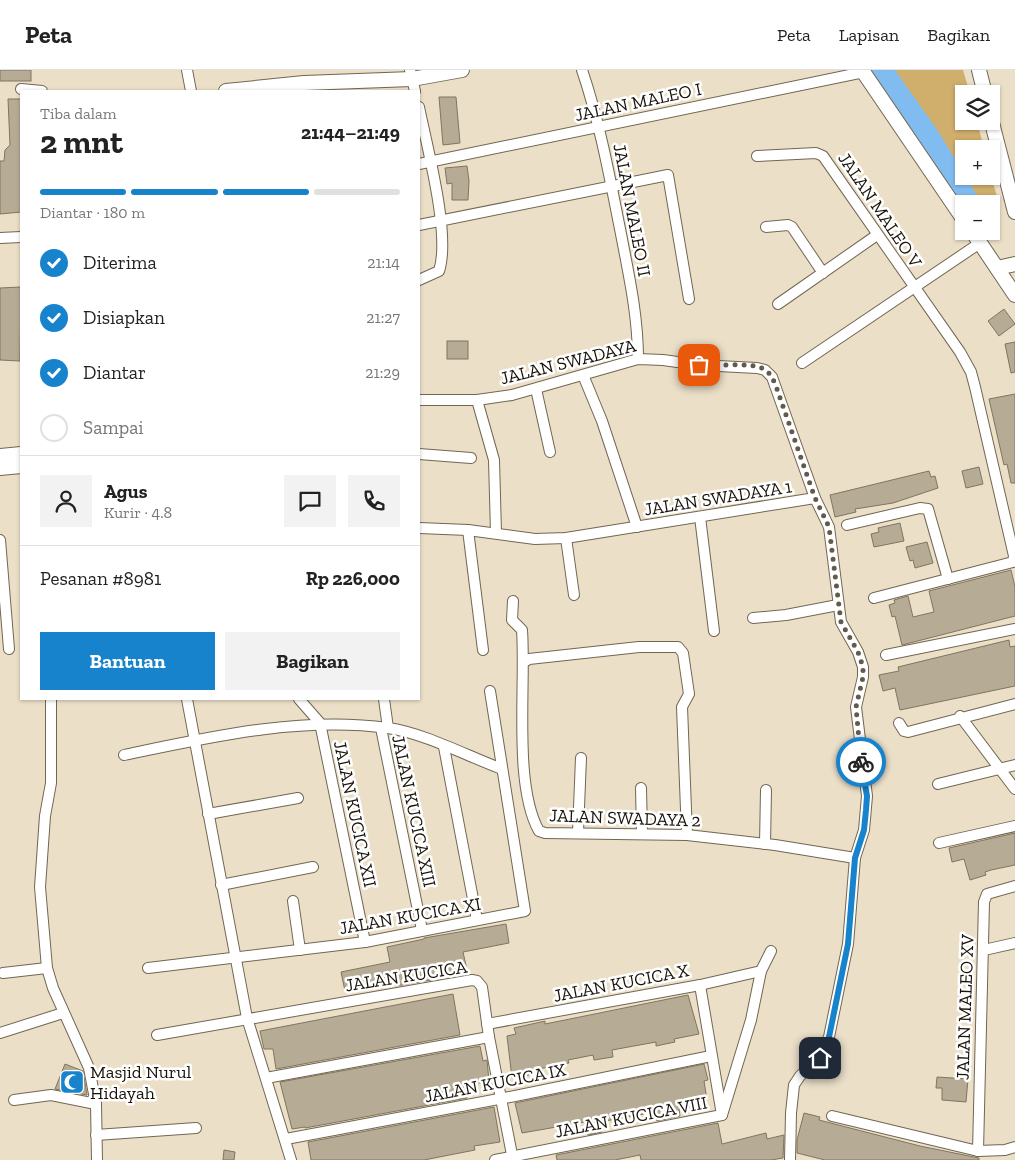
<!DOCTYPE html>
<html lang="id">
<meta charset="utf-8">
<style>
body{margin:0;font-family:"Zilla Slab",serif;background:#f2f2f2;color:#222;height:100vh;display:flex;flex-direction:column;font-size:19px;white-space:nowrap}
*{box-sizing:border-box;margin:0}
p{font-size:16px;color:#767676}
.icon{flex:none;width:28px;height:28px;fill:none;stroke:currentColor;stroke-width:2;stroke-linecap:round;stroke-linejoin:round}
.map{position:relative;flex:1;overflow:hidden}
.side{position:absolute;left:20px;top:20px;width:400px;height:610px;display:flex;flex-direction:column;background:#fff;border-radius:0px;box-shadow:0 1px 4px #0004}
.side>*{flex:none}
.buttons{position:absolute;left:955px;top:15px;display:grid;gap:10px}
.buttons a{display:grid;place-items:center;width:45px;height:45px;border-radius:0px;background:#fff;box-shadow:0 1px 4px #0004;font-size:25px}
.pin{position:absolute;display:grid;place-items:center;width:42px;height:42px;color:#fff;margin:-21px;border-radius:10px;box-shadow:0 2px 8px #0006}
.courier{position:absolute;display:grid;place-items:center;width:50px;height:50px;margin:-25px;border:4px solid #1783cd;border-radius:50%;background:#fff;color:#222;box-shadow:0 1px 6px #0007}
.overview em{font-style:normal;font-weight:800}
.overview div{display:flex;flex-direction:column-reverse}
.overview{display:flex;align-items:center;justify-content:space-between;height:85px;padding:0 20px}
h1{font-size:32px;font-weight:800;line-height:38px}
.bar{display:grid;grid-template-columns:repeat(4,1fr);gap:8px 5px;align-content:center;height:60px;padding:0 20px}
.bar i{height:6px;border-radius:4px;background:#e0e0e0}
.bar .on{background:#1783cd}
.bar p{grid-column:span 4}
.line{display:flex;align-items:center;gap:12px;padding:0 20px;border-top:1px solid #e0e0e0}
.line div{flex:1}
.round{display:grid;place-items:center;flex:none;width:52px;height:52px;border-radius:0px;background:#f2f2f2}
ol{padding:0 20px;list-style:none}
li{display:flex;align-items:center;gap:15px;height:55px}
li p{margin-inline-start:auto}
li .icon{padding:5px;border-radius:50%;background:#1783cd;color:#fff;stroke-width:4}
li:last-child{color:#767676}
li i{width:28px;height:28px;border:2px solid #e0e0e0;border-radius:50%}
.action{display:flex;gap:10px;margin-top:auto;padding:10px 20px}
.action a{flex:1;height:58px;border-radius:0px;background:#1783cd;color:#fff;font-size:20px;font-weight:800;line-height:58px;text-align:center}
.action a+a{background:#f2f2f2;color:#222}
header{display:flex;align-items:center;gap:30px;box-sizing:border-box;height:70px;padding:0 25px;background:#fff;border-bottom:1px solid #e0e0e0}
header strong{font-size:24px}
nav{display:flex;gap:28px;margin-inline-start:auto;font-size:18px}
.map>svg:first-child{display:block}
</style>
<header>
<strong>Peta</strong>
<nav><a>Peta</a><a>Lapisan</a><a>Bagikan</a></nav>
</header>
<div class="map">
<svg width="1015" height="1090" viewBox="0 0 1015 1090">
<rect width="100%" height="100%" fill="#ebdfc8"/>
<polygon fill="#d0ae6b" points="880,0 963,0 970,24 964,24 964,51 977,51 984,79 964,79 964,106 991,106 1000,137 991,139 991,134 970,134"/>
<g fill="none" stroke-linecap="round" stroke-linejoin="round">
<polyline stroke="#81bcf1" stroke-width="21" points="882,0 928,65 970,134"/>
</g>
<g fill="#b6ab95" stroke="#807560">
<rect x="0" y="0" width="31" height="11"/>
<polygon points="439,27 456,27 460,73 443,75"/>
<polygon points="8,29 21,29 21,142 0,144 0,91 4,91 5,80 10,75"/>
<polygon points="467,96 469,111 468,130 452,130 452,113 447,114 445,98"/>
<polygon points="21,217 20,291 0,290 0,218"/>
<polygon points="1004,239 1015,254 999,266 988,251"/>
<rect x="447" y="271" width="21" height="18"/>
<polygon points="1015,272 1015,302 1011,303 1005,274"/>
<polygon points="1015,324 1015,413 1011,413 1007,394 1004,395 989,329"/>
<polygon points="979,397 983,414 966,418 962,401"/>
<polygon points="929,401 931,407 935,406 938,418 893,433 855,439 856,442 835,447 830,425"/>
<polygon points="900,453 904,471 874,477 871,464 879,462 878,458"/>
<polygon points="927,472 933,493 915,498 913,490 910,491 906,477"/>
<polygon points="1011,500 1015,517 1015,546 902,575 895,546 892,547 889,535 895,533 894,530 908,526 913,547 934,542 929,521"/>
<polygon points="1009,570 1010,577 1015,576 1015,616 900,640 895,618 883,621 879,605 899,601 898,597"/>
<polygon points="1015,763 1015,795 991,800 985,802 986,805 970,810 964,789 952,792 949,778"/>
<polygon points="506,854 509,873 463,882 467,900 430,907 431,910 396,916 395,911 345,921 341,902 390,892 387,877 424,869 424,868"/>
<polygon points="453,924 460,965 276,999 273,979 264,979 260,961"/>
<polygon points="688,925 699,964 674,969 675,972 656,976 656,972 612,980 613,987 594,990 593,985 568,990 569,993 533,1000 534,1004 512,1008 507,966 516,964 514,958 545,951 545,954 565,950"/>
<polygon points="480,976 483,991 487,990 489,1011 465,1016 467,1028 305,1058 305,1057 292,1059 280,1012"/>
<polygon points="65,994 83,1001 87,1025 55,1019"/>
<polygon points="704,994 708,1010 704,1011 707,1030 700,1031 701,1035 679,1039 680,1046 657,1051 655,1042 600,1052 602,1062 588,1065 585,1052 522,1063 515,1033"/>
<polygon points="937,1007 968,1009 966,1032 942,1030 942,1018 936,1018"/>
<polygon points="494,1037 500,1072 474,1076 475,1080 424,1090 311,1090 308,1072"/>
<polygon points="804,1043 820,1047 819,1050 920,1076 979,1088 979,1090 825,1090 797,1083 797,1070"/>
<polygon points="718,1053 722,1074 766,1063 767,1069 784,1065 783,1088 771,1090 641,1090 640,1085 615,1090 557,1090 556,1085"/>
<polygon points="224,1080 235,1082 234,1090 223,1090"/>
</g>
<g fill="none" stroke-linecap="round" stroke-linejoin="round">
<defs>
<g id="street">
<polyline points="187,0 191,21"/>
<polyline points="410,0 415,21"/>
<path d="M 582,0 C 600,53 610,109 621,164 C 629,206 638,246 638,289"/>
<polyline points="21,19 42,21"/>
<path d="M 419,37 C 427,77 451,165 439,201 L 419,210"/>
<polyline points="757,86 816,83 823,86 960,282 971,302 975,317 1014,486 1013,492 874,528"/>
<polyline points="419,94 864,2"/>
<polyline points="419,155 668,105 689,229"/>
<polyline points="766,157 788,155 792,157 823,203"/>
<polyline points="0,168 21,167"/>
<polyline points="778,234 877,165"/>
<polyline points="802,293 980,173"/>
<polyline points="583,305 602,351 637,457"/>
<polyline points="536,319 550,382"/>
<polyline points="419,330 477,330 512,325 638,289 663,290 699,295 757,298 765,300 772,307 815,428 829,457 841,552 858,582 863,597 863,607 856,637 867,726 864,760 855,788 848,874 829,967 819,988 800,1006 794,1015 791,1043 790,1090"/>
<polyline points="477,330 494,390 496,463"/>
<polyline points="419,384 471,388"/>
<polyline points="700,447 714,561"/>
<polyline points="847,455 920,438 928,439 948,509"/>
<polyline points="419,458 468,460 535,469 566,468 815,428"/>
<polyline points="468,460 483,580"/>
<polyline points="566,468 574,525"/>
<polyline points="0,470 9,579"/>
<path d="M 513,531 L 512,550 L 522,560 C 526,615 513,715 539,761 L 545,763 L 687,765 L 775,775 L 855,788"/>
<polyline points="753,548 786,545 838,535"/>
<polyline points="886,585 1015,559"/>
<polyline points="524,592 529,589 639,577 678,577 683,583 689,624 682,637 687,765"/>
<polyline points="51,629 51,713 45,746 40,817 47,898 53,918 89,998 96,1034 97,1090"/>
<polyline points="187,629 247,948 291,1090"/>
<polyline points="299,629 320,653 365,872"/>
<polyline points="384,629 388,658"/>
<polyline points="960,646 1015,719"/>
<polyline points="899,653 904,661 908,662 1015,634"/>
<polyline points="381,658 422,860"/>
<polyline points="444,677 477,850"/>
<path d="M 124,685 C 210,667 300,646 388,658 C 424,663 467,686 502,699"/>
<polyline points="938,714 1015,695"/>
<polyline points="641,718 642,764"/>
<polyline points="208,744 298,728"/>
<polyline points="578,762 581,688"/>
<polyline points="939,773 1015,756"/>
<polyline points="765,774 766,720"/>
<polyline points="221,815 313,797"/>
<polyline points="293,831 300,880"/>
<polyline points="984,880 1015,873"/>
<polyline points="148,898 365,872 525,841 490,621"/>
<polyline points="3,903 47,898"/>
<polyline points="700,915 722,1045"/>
<polyline points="487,954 700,915 761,901"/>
<polyline points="0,963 63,943"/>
<polyline points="157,965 472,910 477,911 482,917 489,967 513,1090"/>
<polyline points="266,1008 489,967"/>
<polyline points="14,1030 51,1025 96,1034"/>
<polyline points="832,1046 978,1081 1005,1080 1015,1077"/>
<polyline points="96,1065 196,1058"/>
<polyline points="286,1069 515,1026 711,986"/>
<polyline points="978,1081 984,832 987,824 1015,816"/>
<polyline points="495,1090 722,1045 751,950 761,901 771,881"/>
</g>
<g id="secondary">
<polyline points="862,0 964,150"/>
<polyline points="979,0 985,24"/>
<polyline points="226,21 304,13 412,9 462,0"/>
<polyline points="991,49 1015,142"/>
<polyline points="972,161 1015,225"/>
<polyline points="997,198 1015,194"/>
<polyline points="0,386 21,384"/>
<polyline points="0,398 21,396"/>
</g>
</defs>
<use href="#street" stroke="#716652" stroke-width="12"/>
<use href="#secondary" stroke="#716652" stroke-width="16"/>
<use href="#street" stroke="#fff" stroke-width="10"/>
<use href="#secondary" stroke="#fff" stroke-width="14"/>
</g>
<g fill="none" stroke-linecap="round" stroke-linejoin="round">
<path stroke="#625a4d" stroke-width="5" stroke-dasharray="0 9" d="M 699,295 C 718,297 746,291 764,299 C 771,303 774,311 777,319 L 815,428 L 829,457 L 841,552 L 858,582 L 863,597 L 863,607 L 856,637 L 861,692"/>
<polyline stroke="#1783cd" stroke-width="6" points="820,988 829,967 848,874 855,788 864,760 866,740 867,726 861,692"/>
</g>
<defs>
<symbol id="mosque-square" viewBox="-11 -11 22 22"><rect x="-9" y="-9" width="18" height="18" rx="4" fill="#1783cd" stroke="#fff"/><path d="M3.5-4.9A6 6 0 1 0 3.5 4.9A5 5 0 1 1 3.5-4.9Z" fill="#fff"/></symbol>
</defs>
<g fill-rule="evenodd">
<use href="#mosque-square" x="58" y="998" width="28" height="28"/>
</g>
<g text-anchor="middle" stroke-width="5" stroke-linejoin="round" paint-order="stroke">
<g font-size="18" fill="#18130b" stroke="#fff">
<text transform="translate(638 32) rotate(-12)" y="6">JALAN MALEO I</text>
<text transform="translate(632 140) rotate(79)" y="6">JALAN MALEO II</text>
<text transform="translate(880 140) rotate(56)" y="6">JALAN MALEO V</text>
<text transform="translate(568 292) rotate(-14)" y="6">JALAN SWADAYA</text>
<text transform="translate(718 428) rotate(-9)" y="6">JALAN SWADAYA 1</text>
<text transform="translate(414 741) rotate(78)" y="6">JALAN KUCICA XIII</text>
<text transform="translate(355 744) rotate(78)" y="6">JALAN KUCICA XII</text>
<text transform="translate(625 748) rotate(2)" y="6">JALAN SWADAYA 2</text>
<text transform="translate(410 846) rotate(-10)" y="6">JALAN KUCICA XI</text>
<text transform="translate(406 906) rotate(-9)" y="6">JALAN KUCICA</text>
<text transform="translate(621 913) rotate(-11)" y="6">JALAN KUCICA X</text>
<text transform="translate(965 937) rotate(-88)" y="6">JALAN MALEO XV</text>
<text transform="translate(495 1013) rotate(-11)" y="6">JALAN KUCICA IX</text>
<text transform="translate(631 1047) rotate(-11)" y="6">JALAN KUCICA VIII</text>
</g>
<g font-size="18" fill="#18130b" stroke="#fff" text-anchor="start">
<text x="90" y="1008">Masjid Nurul<tspan x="90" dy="21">Hidayah</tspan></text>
</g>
</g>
</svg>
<div class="buttons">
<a><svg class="icon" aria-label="layers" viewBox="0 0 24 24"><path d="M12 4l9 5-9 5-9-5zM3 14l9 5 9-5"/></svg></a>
<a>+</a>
<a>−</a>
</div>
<div class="pin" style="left:699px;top:295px;background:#ea580c"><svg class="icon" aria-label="bag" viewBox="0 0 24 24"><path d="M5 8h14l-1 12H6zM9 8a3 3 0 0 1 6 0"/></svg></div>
<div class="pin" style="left:820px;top:988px;background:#1f2937"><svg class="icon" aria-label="home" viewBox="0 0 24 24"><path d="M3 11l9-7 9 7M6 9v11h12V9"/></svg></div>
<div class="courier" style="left:861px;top:692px"><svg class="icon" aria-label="bike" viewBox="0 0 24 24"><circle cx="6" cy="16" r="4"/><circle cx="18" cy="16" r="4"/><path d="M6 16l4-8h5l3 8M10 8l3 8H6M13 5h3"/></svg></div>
<section class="side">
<div class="overview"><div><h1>2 mnt</h1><p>Tiba dalam</p></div><em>21:44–21:49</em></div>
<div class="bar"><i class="on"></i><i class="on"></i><i class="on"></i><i></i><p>Diantar · 180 m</p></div>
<ol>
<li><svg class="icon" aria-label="check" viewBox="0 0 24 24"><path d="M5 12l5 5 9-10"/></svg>Diterima<p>21:14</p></li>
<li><svg class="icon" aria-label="check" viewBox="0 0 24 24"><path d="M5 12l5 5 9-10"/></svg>Disiapkan<p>21:27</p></li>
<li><svg class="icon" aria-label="check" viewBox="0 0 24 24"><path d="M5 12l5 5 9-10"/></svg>Diantar<p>21:29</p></li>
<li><i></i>Sampai</li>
</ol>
<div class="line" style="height:90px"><a class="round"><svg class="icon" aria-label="person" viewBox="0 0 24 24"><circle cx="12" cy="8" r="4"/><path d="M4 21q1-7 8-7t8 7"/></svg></a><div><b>Agus</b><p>Kurir · 4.8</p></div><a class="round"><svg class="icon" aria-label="chat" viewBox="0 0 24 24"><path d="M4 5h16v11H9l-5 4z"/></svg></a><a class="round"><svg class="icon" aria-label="phone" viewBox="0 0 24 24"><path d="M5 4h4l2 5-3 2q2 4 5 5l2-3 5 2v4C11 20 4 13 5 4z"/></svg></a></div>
<div class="line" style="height:65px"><div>Pesanan #8981</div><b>Rp 226,000</b></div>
<div class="action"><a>Bantuan</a><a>Bagikan</a></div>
</section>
</div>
